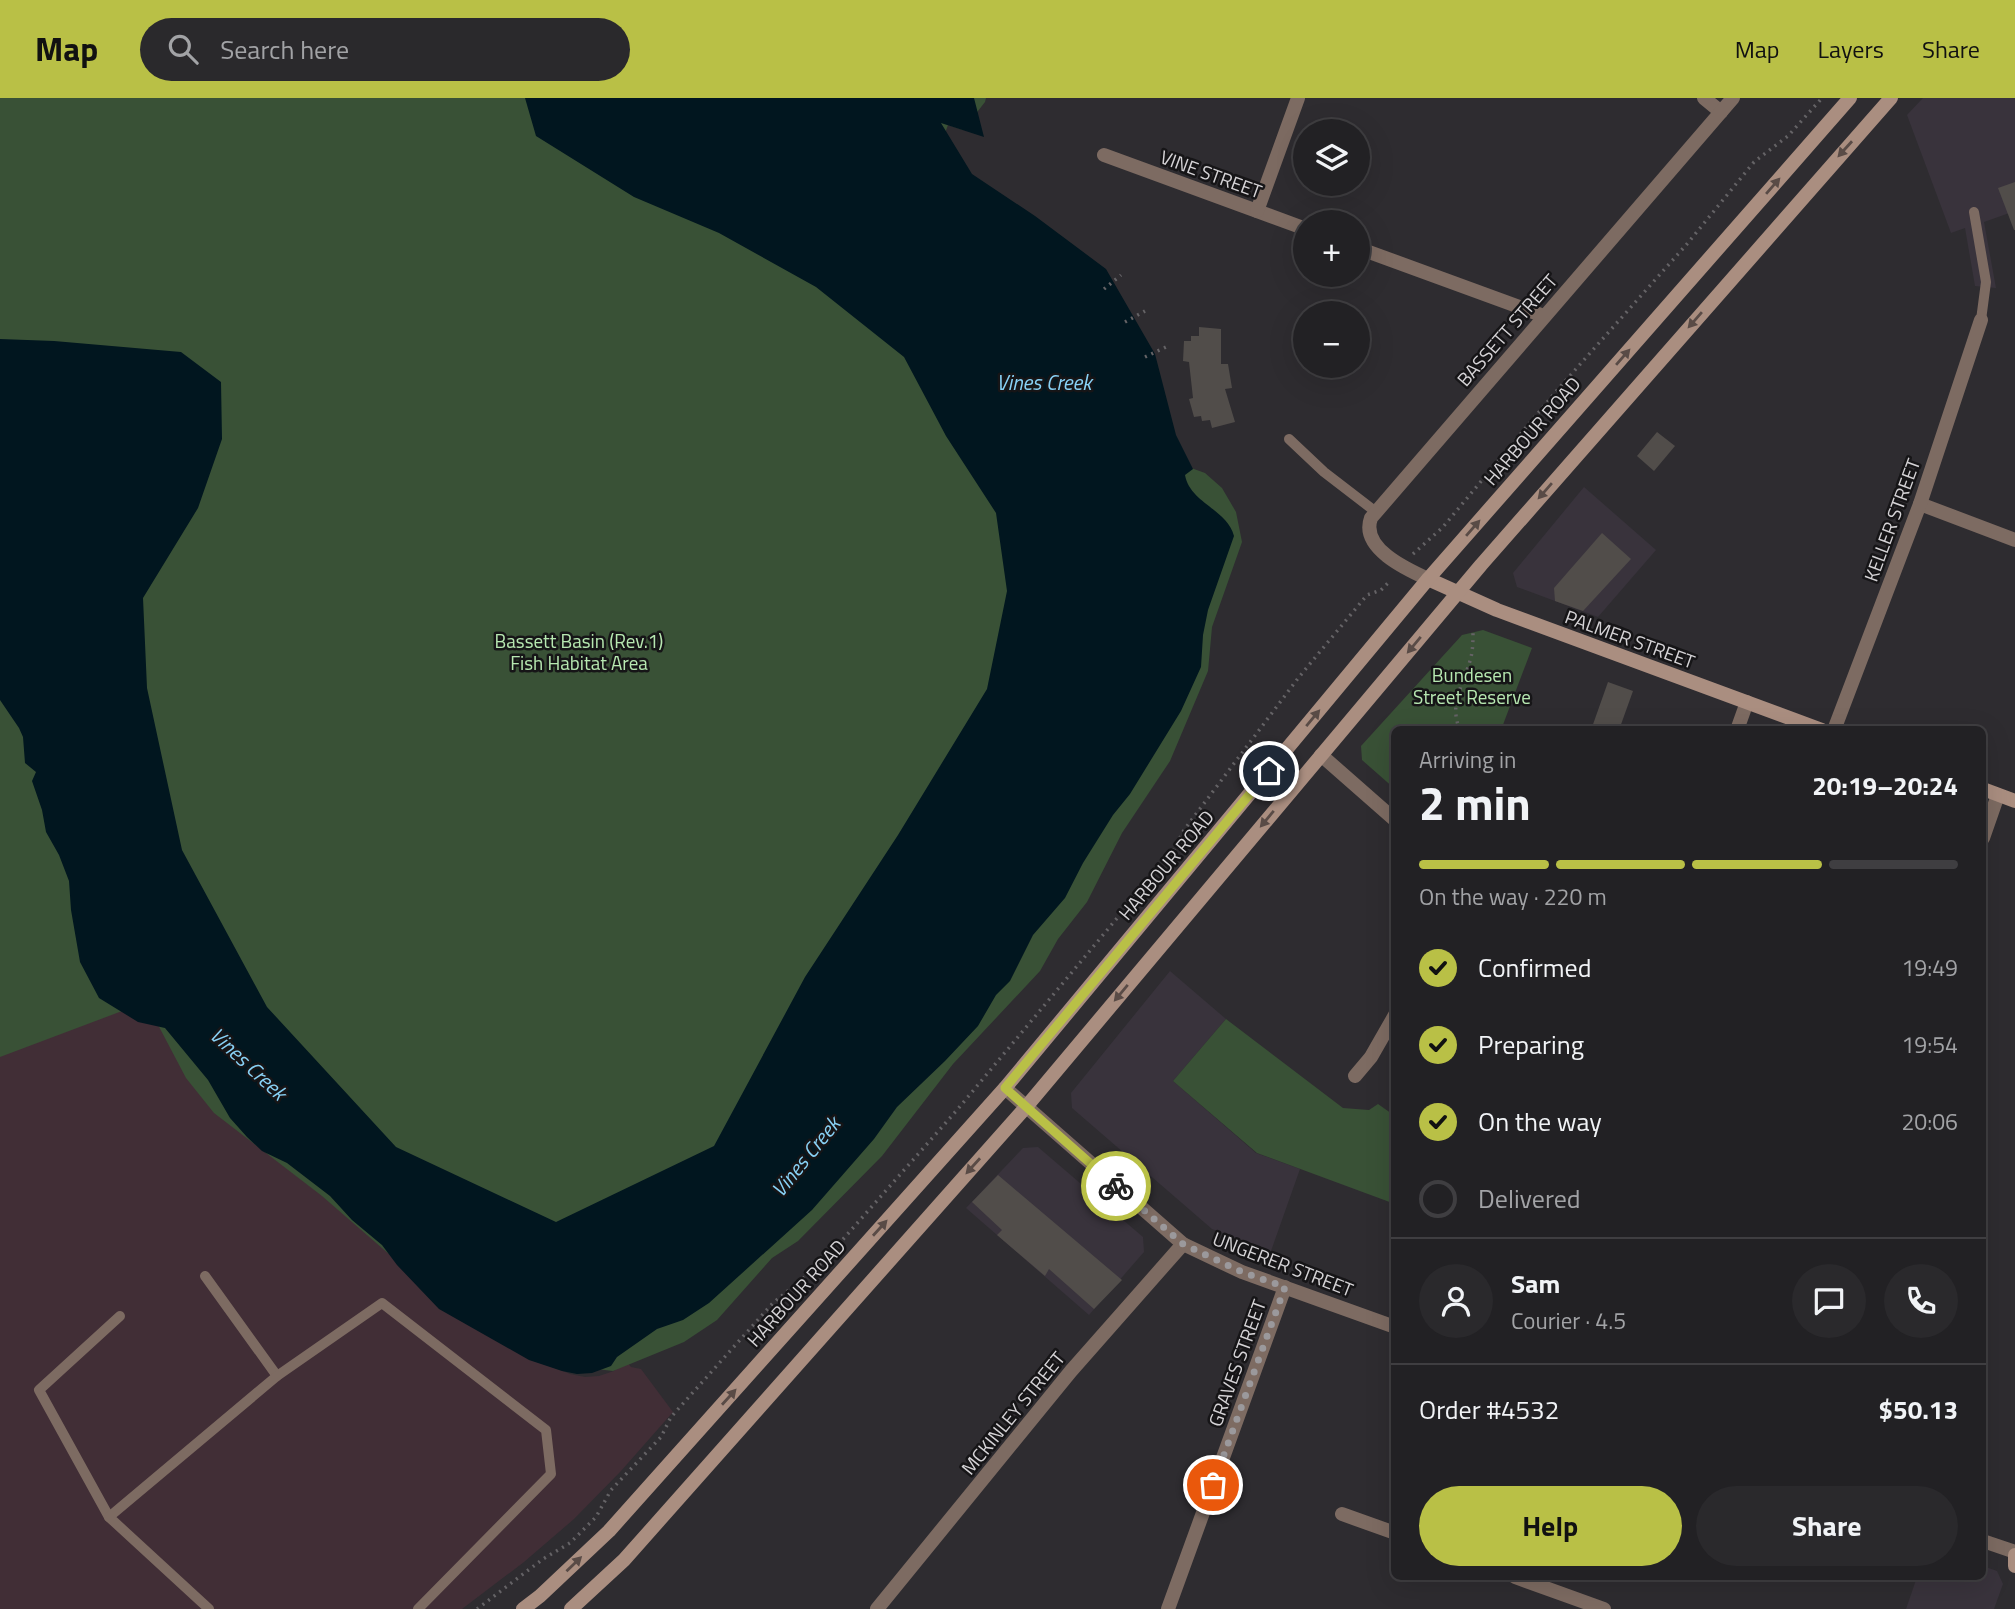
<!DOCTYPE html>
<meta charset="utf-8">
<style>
body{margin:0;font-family:"Titillium Web",sans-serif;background:#2a292c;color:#f1f3f6;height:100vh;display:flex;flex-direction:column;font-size:26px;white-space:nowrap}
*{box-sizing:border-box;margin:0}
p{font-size:23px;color:#a2a3a6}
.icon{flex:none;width:38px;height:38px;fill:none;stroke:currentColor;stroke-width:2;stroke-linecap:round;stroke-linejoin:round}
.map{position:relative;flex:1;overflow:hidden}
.details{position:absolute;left:1391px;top:628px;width:595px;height:854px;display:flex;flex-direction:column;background:#222124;border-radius:10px;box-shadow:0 7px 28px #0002,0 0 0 2px #3f3e41}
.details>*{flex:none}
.tools{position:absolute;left:1293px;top:21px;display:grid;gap:14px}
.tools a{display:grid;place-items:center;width:77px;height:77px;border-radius:50%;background:#222124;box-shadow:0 7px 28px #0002,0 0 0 2px #3f3e41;font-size:35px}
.pin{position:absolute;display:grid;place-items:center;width:60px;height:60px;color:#fff;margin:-30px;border:4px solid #fff;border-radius:50%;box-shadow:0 2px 7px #0007}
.courier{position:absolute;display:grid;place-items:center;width:70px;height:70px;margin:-35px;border:5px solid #b9c046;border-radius:50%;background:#fff;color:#222;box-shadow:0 2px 9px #0007}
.overview em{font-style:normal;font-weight:700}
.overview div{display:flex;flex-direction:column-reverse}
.overview{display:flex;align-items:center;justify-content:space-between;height:119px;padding:0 28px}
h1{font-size:46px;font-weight:700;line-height:52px}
.bar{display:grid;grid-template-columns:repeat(4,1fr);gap:10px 7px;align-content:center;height:84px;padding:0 28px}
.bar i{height:9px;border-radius:5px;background:#3f3e41}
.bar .selected{background:#b9c046}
.bar p{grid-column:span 4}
.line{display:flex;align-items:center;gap:18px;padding:0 28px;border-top:2px solid #3f3e41}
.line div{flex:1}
.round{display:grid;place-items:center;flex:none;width:74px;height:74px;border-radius:37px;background:#2a292c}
ol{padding:0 28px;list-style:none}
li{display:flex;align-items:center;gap:21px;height:77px}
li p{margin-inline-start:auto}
li .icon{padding:7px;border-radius:50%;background:#b9c046;color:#111;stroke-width:4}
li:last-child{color:#a2a3a6}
li i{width:38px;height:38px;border:4px solid #3f3e41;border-radius:50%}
.button{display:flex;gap:14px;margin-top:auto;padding:14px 28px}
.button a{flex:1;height:80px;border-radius:42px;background:#b9c046;color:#111;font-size:28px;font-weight:700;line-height:80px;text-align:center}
.button a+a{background:#2a292c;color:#f1f3f6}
header{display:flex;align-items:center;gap:42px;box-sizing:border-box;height:98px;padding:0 35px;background:#b9c046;color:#111}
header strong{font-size:33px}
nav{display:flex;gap:38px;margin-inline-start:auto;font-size:24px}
.search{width:490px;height:63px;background:#2a292c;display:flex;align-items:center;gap:18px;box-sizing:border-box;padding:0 24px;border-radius:38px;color:#a2a3a6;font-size:26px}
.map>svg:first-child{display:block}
</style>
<header>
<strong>Map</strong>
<div class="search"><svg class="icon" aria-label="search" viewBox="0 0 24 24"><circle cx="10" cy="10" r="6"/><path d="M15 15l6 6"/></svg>Search here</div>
<nav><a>Map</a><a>Layers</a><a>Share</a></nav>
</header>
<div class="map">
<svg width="2015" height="1511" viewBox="0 0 2015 1511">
<rect width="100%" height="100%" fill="#2e2c30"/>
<g fill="#39333c">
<polygon points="1923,0 2015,0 2015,113 1984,124 1996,190 1975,188 1965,130 1951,135 1907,17"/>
<polygon points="1584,389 1656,452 1598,519 1517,489 1513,475"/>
<polygon points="1170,873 1226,921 1173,983 1256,1055 1300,1071 1271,1153 1212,1131 1072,1010 1071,995"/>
<polygon points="1038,1049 1143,1139 1144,1154 1089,1217 966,1110 1023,1050"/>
<polygon points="1983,1468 1997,1473 2003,1486 1994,1511 1906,1511 1917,1479 1983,1479"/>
</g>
<polygon fill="#412e36" points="115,909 165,930 265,1055 290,1066 523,1257 570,1276 585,1279 599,1278 614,1273 625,1262 631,1269 641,1271 673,1314 621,1373 574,1421 524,1464 462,1511 0,1511 0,955"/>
<g fill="#395136">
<polygon points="0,0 986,0 985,4 963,32 948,27 923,94 1147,354 1205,375 1222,390 1236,414 1242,444 1212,529 1208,573 1170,663 1122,735 1087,804 1058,841 1040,873 953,966 882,1058 798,1143 772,1160 717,1222 684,1244 613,1273 572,1268 405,1170 322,1098 214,1015 186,980 146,904 0,959"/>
<polygon points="1483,532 1532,550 1501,632 1395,632 1395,691 1362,662 1361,648 1462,537"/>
<polygon points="1226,921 1343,1010 1369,1012 1378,1006 1395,1018 1395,1106 1257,1055 1173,983"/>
</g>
<path fill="#01161f" d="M 525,0 L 974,0 L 984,39 L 941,25 L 972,76 L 1035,118 L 1106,171 L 1155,256 L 1176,337 L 1193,371 L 1185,377 C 1190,405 1227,411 1234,438 L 1208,512 L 1203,537 L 1201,569 L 1181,613 L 1130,696 L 1113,717 L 1083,765 L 1065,800 L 1033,837 L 1010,883 L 996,897 L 978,928 L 945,963 L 897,1009 L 874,1041 L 812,1112 L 709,1205 L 683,1222 L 657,1231 L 617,1259 L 611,1268 L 592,1275 L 577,1276 L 562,1273 L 529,1262 L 439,1211 L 397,1167 L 382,1147 L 352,1122 L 330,1098 L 287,1065 L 262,1053 L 247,1039 L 230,1020 L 208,982 L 165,930 L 138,924 L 99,900 L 80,864 L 71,812 L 69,783 L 59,757 L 46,734 L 42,712 L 32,683 L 36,674 L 25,665 L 23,639 L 19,630 L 0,602 L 0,241 L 54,243 L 181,254 L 221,284 L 222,341 L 198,410 L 143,500 L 147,590 L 182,752 L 267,909 L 396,1049 L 556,1124 L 714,1048 L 805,879 L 898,737 L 987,591 L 1007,493 L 996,415 L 946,338 L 904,259 L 816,189 L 719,135 L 634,99 L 536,38 Z"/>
<g fill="#514d4a">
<polygon points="2015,84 2015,132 2014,132 1998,90"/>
<polygon points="1199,229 1221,231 1221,266 1228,266 1232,290 1225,291 1235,324 1212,330 1210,322 1202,323 1201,318 1194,319 1189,301 1193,300 1189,264 1183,263 1184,243 1191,243 1191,238 1199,238"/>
<polygon points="1657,334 1675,348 1654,373 1637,358"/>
<polygon points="1602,435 1631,461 1583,513 1555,503 1554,490"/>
<polygon points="1608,584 1633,593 1619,632 1591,632"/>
<polygon points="998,1077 1122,1182 1094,1211 1049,1171 1045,1178 997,1137 1002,1132 972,1104"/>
</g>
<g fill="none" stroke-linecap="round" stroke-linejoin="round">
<g stroke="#656366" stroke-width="3.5" stroke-dasharray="2 5" stroke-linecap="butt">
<polyline points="1104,191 1121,177"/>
<polyline points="1125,224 1145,213"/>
<polyline points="1145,259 1166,249"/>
<polyline points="1413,456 1443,429 1559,290 1687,146 1754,64 1788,38 1822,0"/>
<path d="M 1460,632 C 1449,607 1462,589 1469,566 C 1473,555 1473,544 1473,532"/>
<polyline points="477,1511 543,1461 570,1445 596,1419 611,1392 661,1339 671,1319 773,1205 823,1164 957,1012 1133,801 1164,771 1184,732 1299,579 1367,497 1381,492 1390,483"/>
</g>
<g stroke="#7d6b62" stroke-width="10">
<polyline points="1974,114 1986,184 1981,222"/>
<polyline points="1289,341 1324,374 1376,414"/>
<polyline points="205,1178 277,1278"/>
<polyline points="109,1419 39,1292 120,1218"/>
<polyline points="209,1511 109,1419 277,1278 382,1205 546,1332 551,1376 418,1511"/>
</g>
<g stroke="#7d6b62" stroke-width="14">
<polyline points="1704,0 1721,14"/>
<polyline points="1104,57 1306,131"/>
<polyline points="1257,113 1298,0"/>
<polyline points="1358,150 1544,218"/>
<polyline points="1920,406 2015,442"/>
<path d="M 1428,481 C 1406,471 1360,450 1371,420 L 1733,0"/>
<polyline points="1737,632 1747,604"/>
<polyline points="1834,632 1920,406 1981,222"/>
<polyline points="1321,657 1395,722"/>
<polyline points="1983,740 1998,697"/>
<polyline points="1355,978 1371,959 1395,917"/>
<polyline points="1005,990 1183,1146 1242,1174 1395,1229"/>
<polyline points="1342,1416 1395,1435"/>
<polyline points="1983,1443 2015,1454"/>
<polyline points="1515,1479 1604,1511"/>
<polyline points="877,1511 1071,1273 1183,1146"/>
<polyline points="1168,1511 1285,1189"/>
</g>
<g stroke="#aa8e80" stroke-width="14">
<polyline points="1428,481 1497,512 1822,632"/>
<polyline points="1983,691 2015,703"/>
<polyline points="2015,1457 2015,1468"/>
<polyline points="523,1511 540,1498 609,1433 1005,990 1428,481 1850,0"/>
<polyline points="571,1511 624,1462 1026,1009 1481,467 1891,0"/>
</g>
</g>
<defs><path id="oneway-solid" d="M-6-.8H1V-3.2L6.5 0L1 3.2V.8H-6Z" transform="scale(1.75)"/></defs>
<g fill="#594b46">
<use href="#oneway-solid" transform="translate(1845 51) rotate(132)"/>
<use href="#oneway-solid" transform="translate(1773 88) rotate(-49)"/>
<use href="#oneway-solid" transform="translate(1695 222) rotate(131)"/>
<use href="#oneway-solid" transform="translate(1623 259) rotate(-49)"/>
<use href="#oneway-solid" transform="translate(1545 393) rotate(131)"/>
<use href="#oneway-solid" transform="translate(1473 430) rotate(-49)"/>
<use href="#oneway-solid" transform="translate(1414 547) rotate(130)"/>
<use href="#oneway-solid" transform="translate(1313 620) rotate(-50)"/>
<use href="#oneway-solid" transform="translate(1267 721) rotate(130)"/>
<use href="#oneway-solid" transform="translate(1121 895) rotate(130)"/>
<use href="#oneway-solid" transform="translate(973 1068) rotate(132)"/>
<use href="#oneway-solid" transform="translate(880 1130) rotate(-48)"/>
<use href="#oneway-solid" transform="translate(729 1299) rotate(-48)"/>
<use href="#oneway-solid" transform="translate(574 1466) rotate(-44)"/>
</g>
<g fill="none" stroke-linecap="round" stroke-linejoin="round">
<polyline stroke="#9b999c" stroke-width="7" stroke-dasharray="0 12.6" points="1116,1088 1183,1146 1242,1174 1285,1189 1213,1387"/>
<polyline stroke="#b9c046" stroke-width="9" points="1116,1088 1005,990 1269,673"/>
</g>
<g text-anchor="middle" stroke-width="5" stroke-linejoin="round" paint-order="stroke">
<g font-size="19" fill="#d5d3d6" stroke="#161517">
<text transform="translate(1211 76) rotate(20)" y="7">VINE STREET</text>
<text transform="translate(1507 232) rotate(-49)" y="7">BASSETT STREET</text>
<text transform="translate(1532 333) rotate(-49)" y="7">HARBOUR ROAD</text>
<text transform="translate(1892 422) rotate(-70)" y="7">KELLER STREET</text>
<text transform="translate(1630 541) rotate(20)" y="7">PALMER STREET</text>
<text transform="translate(1166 767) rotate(-50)" y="7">HARBOUR ROAD</text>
<text transform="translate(1283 1166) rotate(21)" y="7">UNGERER STREET</text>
<text transform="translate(796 1195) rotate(-48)" y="7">HARBOUR ROAD</text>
<text transform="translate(1237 1265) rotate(-70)" y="7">GRAVES STREET</text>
<text transform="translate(1013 1315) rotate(-51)" y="7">MCKINLEY STREET</text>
</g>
<g font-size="19" fill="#b7e8b1" stroke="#161517">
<text x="579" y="550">Bassett Basin (Rev.1)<tspan x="579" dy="22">Fish Habitat Area</tspan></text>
<text x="1472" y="584">Bundesen<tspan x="1472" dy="22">Street Reserve</tspan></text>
</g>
<g font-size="21" font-style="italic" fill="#88d1f5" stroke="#161517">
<text x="1044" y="292">Vines Creek</text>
<text transform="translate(248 966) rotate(43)" y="7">Vines Creek</text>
<text transform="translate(806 1059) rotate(-51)" y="7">Vines Creek</text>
</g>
</g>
</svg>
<div class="tools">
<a><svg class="icon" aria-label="layers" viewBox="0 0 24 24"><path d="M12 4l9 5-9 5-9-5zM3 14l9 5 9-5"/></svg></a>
<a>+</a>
<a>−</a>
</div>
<div class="pin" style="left:1213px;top:1387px;background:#ea580c"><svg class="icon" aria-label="bag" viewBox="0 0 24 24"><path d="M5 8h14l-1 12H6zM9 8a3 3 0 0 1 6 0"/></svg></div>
<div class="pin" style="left:1269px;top:673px;background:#1f2937"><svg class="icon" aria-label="home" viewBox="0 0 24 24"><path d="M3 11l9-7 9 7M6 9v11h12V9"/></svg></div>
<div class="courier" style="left:1116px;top:1088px"><svg class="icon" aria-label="bike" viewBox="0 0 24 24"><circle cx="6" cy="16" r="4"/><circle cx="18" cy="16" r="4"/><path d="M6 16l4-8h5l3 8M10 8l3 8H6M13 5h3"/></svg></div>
<section class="details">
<div class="overview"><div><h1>2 min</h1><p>Arriving in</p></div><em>20:19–20:24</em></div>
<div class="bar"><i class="selected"></i><i class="selected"></i><i class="selected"></i><i></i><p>On the way · 220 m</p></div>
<ol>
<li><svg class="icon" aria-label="check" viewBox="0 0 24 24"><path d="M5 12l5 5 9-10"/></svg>Confirmed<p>19:49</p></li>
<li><svg class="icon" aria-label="check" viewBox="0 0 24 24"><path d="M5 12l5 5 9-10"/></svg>Preparing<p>19:54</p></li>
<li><svg class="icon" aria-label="check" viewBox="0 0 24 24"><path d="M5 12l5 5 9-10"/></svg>On the way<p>20:06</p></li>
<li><i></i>Delivered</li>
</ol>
<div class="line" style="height:126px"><a class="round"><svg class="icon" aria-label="person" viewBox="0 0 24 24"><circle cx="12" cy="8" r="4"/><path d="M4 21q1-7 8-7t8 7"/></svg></a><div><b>Sam</b><p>Courier · 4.5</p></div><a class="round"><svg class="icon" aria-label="chat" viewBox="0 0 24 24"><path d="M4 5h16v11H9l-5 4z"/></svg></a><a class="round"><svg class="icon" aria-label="phone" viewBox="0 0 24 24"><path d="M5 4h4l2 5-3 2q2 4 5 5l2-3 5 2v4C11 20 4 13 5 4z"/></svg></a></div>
<div class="line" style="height:91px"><div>Order #4532</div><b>$50.13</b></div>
<div class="button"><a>Help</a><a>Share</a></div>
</section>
</div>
